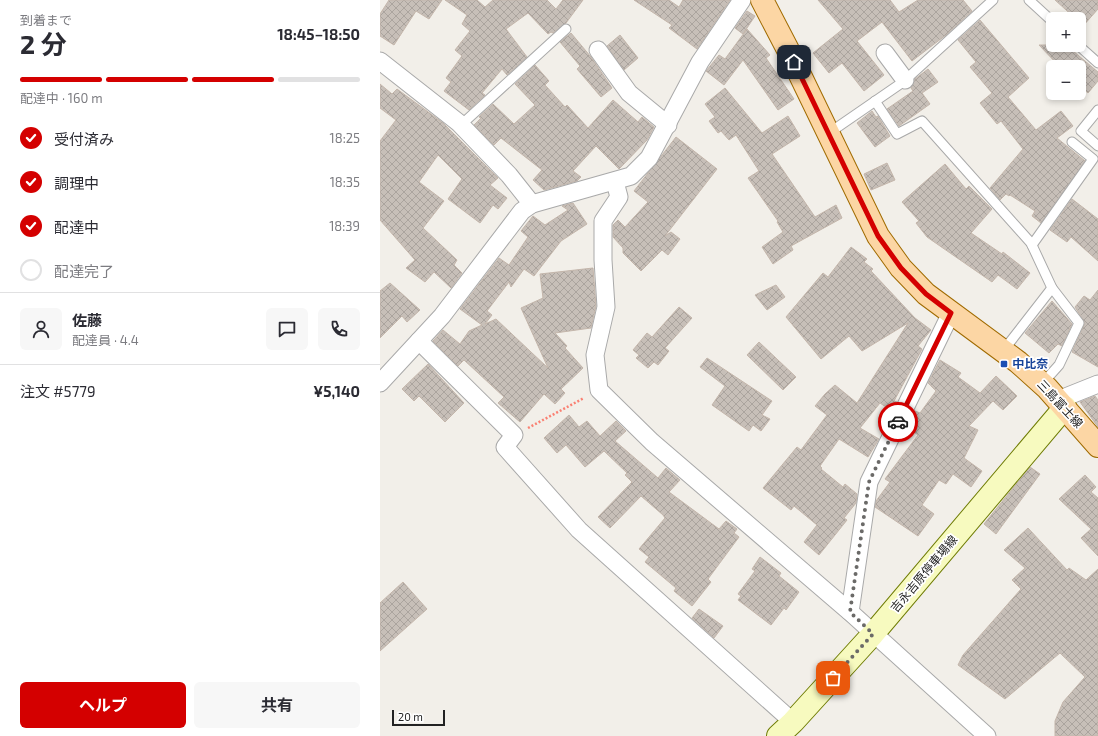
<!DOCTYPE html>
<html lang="ja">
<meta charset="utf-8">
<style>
body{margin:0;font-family:"Exo 2","Noto Sans JP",sans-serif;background:#f7f7f7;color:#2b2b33;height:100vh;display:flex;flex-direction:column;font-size:15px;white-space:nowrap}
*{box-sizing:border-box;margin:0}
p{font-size:13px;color:#7c7c81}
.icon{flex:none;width:22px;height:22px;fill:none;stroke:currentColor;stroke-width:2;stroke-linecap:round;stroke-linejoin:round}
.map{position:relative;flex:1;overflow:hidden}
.sheet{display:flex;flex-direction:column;background:#fff;width:380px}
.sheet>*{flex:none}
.fabs{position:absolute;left:666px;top:12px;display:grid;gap:8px}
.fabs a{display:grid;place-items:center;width:40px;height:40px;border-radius:6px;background:#fff;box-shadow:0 2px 6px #0003;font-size:20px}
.scale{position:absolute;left:12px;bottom:10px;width:53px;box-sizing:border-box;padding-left:4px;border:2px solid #222;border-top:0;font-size:11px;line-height:14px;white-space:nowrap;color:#222;-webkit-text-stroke:3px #fff;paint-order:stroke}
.pin{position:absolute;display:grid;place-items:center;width:34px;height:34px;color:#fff;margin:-17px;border-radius:8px;box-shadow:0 2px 6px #0006}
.courier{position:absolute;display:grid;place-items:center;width:40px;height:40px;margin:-20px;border:3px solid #d40000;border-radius:50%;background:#fff;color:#222;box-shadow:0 1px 5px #0007}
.summary em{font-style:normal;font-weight:700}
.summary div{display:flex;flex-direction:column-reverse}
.summary{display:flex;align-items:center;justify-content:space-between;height:68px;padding:0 20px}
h1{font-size:26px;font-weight:700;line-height:30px}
.bar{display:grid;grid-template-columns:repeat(4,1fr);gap:6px 4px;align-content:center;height:48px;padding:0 20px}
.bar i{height:5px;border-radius:3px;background:#e1e1e2}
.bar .current{background:#d40000}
.bar p{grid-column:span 4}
.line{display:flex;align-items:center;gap:10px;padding:0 20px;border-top:1px solid #e1e1e2}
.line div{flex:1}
.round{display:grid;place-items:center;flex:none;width:42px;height:42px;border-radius:6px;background:#f7f7f7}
ol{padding:0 20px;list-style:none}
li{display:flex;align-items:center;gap:12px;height:44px}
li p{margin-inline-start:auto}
li .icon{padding:4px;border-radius:50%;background:#d40000;color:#fff;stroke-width:4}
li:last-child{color:#7c7c81}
li i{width:22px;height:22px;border:2px solid #e1e1e2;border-radius:50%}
.button{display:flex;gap:8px;margin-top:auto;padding:8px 20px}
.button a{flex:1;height:46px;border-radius:6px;background:#d40000;color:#fff;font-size:16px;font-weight:700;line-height:46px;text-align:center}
.button a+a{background:#f7f7f7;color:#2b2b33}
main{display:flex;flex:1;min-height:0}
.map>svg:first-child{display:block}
</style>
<main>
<section class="sheet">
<div class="summary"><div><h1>2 分</h1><p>到着まで</p></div><em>18:45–18:50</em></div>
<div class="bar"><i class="current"></i><i class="current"></i><i class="current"></i><i></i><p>配達中 · 160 m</p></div>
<ol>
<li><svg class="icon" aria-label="check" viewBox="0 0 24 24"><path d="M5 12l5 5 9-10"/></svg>受付済み<p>18:25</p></li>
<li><svg class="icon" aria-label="check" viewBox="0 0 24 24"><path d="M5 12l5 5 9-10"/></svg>調理中<p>18:35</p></li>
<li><svg class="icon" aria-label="check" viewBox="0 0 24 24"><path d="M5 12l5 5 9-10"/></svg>配達中<p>18:39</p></li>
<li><i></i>配達完了</li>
</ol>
<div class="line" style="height:72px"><a class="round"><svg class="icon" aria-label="person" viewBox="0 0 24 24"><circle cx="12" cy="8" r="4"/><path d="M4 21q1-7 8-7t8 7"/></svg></a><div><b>佐藤</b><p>配達員 · 4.4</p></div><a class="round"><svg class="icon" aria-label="chat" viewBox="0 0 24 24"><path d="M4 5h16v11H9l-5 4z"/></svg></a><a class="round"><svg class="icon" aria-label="phone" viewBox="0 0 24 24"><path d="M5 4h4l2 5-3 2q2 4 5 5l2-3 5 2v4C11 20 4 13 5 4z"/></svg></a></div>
<div class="line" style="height:52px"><div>注文 #5779</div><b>¥5,140</b></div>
<div class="button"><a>ヘルプ</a><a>共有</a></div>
</section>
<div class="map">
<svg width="718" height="736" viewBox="0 0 718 736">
<defs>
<pattern id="building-cross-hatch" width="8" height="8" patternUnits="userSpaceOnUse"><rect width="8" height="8" fill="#c7bfb8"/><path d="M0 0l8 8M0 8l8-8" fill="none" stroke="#aba49e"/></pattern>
</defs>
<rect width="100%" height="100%" fill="#f2efe9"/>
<g fill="url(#building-cross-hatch)" stroke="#c4b6ab">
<polygon points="9,0 62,0 49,19 36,11 14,45 0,36 0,14"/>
<polygon points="65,0 97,0 105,7 113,0 167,0 176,9 183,0 203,0 186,23 173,33 171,32 168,34 148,13 126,29 147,57 127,75 122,69 102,93 105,95 89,110 64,91 71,82 66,78 82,56 75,50 90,31 82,24 87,15"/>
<polygon points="254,0 289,0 299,7 303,0 350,0 317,49 289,28 292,25"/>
<polygon points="438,0 510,0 519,12 538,0 583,0 592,11 566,35 532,61 502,22 477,41 504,75 484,91 462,63 449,73 433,53 463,29"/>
<polygon points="675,0 718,0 718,9 703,26 699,22 699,19 696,19"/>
<polygon points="367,11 375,16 363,34 355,28"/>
<polygon points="600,20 649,78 628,97 656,130 681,111 693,126 677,138 705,161 661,223 652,216 655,211 630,195 629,196 626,194 620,200 610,188 643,149 621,121 617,124 600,103 612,93 590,67 596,62 578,40"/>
<polygon points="367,29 390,55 386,58 414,99 398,110 363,60 344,85 326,71 339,55 345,59"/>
<polygon points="191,33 211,57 232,88 221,97 197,69 200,66 180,42"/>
<polygon points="240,35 258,58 244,70 227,46"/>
<polygon points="659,45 686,45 718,72 718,81 708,93 699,85 699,67 680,67"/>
<polygon points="155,65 169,81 165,85 185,107 187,105 208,128 233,100 258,122 262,117 274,127 267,140 239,169 216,146 193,171 201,177 197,181 164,190 153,180 162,170 121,138 114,145 94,125 101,118 99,117 113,104 134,124 155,105 135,84"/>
<polygon points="548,69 558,82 542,93 550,104 519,126 507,109 533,91 531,88 535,79"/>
<polygon points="0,84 12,94 17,89 63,123 118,178 110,185 127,198 118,209 113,205 100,223 68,199 82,179 58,155 39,182 64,201 43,228 77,260 74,265 82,273 71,288 54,272 45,282 26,268 35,260 0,220 0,141 16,120 0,108"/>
<polygon points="345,88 382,133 408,116 420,136 392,154 435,217 456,205 462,218 411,246 413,250 393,264 382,247 403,232 397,222 398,221 368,178 379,171 356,135 349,140 341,131 338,133 329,121 335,117 325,104"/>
<polygon points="492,111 496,117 498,116 510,136 495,147 477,123"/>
<polygon points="296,137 337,169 285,236 291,232 300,239 288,255 282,250 261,271 243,253 243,248 233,237 233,225 238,220 245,227 268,202 254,191"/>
<polygon points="507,163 515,180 491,190 484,174"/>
<polygon points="565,164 586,189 589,186 612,209 591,233 622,254 623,252 650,273 637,289 618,275 612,282 547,237 536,223 539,221 522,202"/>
<polygon points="692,199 718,219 718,261 691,237 687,242 670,230"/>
<polygon points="193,203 207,224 181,241 154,276 144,269 131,287 129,282 107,311 112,315 105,324 116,319 168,368 141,308 163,298 160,274 213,268 216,306 211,328 175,333 187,346 185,348 203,368 181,389 185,393 175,404 164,394 140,422 118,403 124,397 84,360 78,366 53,341 63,330 80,344 89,331 102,325 80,309 119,258 129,265 148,237 141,231 153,216 165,225 188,210 182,206"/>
<polygon points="471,247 487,259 484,262 493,269 491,271 535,318 551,330 538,346 542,349 514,401 517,402 512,411 500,403 480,428 499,439 488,457 459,439 440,466 442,468 441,469 463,487 465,484 477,494 476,503 464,518 467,520 439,555 424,542 437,525 414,506 411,510 383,488 417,447 421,450 447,415 435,406 445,394 455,385 477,403 528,323 482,351 469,336 441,359 406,317 443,273 448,277"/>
<polygon points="10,283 40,310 27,322 22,316 0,338 0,291"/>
<polygon points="396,285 405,297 387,310 375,295"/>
<polygon points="718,290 718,367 692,352 705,323 695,307 704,296 710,300"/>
<polygon points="672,301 692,324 682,346 678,344 669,353 645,333"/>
<polygon points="299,307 312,318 285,348 289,351 278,365 274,362 268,368 256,358 259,355 253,350 267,333 272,337"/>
<polygon points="379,342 416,377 403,390 367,355"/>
<polygon points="327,358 392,401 382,415 390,419 381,431 373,425 369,431 332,405 345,386 320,367"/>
<polygon points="560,360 581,373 578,377 600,393 616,376 637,396 623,410 613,401 589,426 598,430 584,458 602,471 591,487 573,474 566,484 559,480 542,505 554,514 538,536 495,507 496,501 510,482 505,479 538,435 527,427 535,411 540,413 556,391 548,383"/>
<polygon points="48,364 84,403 65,422 39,396 34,401 22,389"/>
<polygon points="715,396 718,400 718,427 700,402"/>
<polygon points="189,415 199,427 207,421 220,436 236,421 246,431 235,441 278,478 286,468 300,480 289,492 339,529 346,521 357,529 354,533 359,537 328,579 331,582 312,606 294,591 296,588 265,562 269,557 259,549 285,518 283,515 261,496 230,528 218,517 252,482 245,475 247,473 224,451 205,467 186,445 177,453 164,438"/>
<polygon points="650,467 660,474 616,534 604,524"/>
<polygon points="705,475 716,487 711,492 718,498 718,556 701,538 711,529 679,499"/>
<polygon points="648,528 687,570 689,568 706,580 718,569 718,736 675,736 675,721 683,702 705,677 680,653 625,699 578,665 583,655 641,589 632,580 645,568 624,550"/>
<polygon points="380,557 401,573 399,576 419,592 406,610 404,608 391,625 358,600 361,596 358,594 375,571 372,569"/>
<polygon points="23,582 47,609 0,651 0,603"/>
<polygon points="319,609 343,626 334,638 312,618"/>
</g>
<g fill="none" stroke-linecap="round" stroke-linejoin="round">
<defs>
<g id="service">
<polyline points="649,0 673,22"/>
<polyline points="698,45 718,63"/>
<polyline points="495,101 517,134 542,121 651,243 672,288 699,323 679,365 662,384"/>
<polyline points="718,110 701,131 718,146"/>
<polyline points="81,125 186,29"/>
<polyline points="449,133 523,82 613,0"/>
<polyline points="652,245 713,159 692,142"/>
<polyline points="623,351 672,288"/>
</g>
<g id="minor">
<polyline points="218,50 249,93 288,125"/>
<polyline points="505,53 525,80"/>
<polyline points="0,61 79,123 129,175 152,204"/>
<polyline points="235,182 239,197 223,221 223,260 226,307 215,355 219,390 272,442 470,612 607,736"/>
<polyline points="39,341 134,435 125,447 199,530 413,722"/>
<polyline points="0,383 62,316 142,211 152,204 251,176 269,158 320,62 362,0"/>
<polyline points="678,400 718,384"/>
<polyline points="470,612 489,482 571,313"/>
</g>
<polyline id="secondary" points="398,736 413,722 493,634 685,407"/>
<polyline id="primary" points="382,0 407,48 498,236 521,268 546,294 638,362 667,388 718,446"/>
</defs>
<use href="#service" stroke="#a9a9a9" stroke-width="11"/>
<use href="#minor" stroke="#a9a9a9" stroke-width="19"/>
<use href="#secondary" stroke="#707d05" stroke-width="24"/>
<use href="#primary" stroke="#a06b00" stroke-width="24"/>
<polyline stroke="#fa8072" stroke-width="2.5" stroke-dasharray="2 2" stroke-linecap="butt" points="148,428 204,398"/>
<use href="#service" stroke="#fff" stroke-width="9"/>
<use href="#minor" stroke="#fff" stroke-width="17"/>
<use href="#secondary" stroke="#f7fabf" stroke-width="22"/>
<use href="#primary" stroke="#fcd6a4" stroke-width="22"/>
</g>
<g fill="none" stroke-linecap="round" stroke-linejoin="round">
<polyline stroke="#6b6a68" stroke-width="4" stroke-dasharray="0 7.2" points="453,678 493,634 470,612 489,482 518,422"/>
<polyline stroke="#d40000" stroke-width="5" points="414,62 498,236 521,268 546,294 571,313 518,422"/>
</g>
<rect fill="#1a4fb4" stroke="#fff" stroke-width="1.5" x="620" y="360" width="8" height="8" rx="2"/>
<g text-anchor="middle" stroke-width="3.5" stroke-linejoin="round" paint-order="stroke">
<g font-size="12" font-weight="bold" fill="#164399" stroke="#fff" text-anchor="start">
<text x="632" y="368">中比奈</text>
</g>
<g font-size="12" fill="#222" stroke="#fff">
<text transform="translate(680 404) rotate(47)" y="4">三島富士線</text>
<text transform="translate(544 574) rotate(-50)" y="4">吉永吉原停車場線</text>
</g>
</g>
</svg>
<div class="fabs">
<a>+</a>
<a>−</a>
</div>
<div class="scale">20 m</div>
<div class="pin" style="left:453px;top:678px;background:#ea580c"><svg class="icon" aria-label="bag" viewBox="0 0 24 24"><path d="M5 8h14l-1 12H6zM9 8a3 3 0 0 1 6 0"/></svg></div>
<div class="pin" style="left:414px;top:62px;background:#1f2937"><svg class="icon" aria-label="home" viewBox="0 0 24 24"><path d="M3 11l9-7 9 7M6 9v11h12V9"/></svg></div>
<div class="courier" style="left:518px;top:422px"><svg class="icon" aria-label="car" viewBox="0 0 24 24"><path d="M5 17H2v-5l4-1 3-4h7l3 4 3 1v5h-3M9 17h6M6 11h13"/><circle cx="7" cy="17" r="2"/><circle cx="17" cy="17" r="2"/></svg></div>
</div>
</main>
